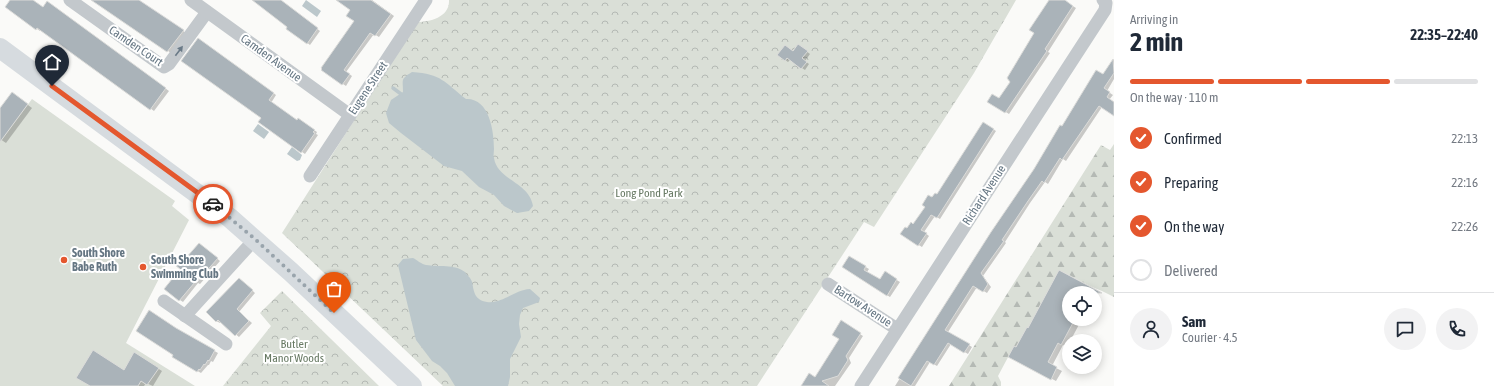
<!DOCTYPE html>
<meta charset="utf-8">
<style>
body{margin:0;font-family:"Asap Condensed",sans-serif;background:#f2f2f3;color:#1f2937;height:100vh;display:flex;flex-direction:column;font-size:15px;white-space:nowrap}
*{box-sizing:border-box;margin:0}
p{font-size:13px;color:#747a83}
.icon{flex:none;width:22px;height:22px;fill:none;stroke:currentColor;stroke-width:2;stroke-linecap:round;stroke-linejoin:round}
.map{position:relative;flex:1;overflow:hidden}
.drawer{display:flex;flex-direction:column;background:#fff;width:380px}
.drawer>*{flex:none}
.controls{position:absolute;left:1062px;top:286px;display:grid;gap:8px}
.controls a{display:grid;place-items:center;width:40px;height:40px;border-radius:50%;background:#fff;box-shadow:0 2px 10px #0003;font-size:20px}
.pin{position:absolute;display:grid;place-items:center;width:34px;height:34px;color:#fff;margin:-41px -17px;border-radius:50% 50% 50% 0;rotate:-45deg;box-shadow:0 0 4px #0007}
.pin .icon{rotate:45deg}
.courier{position:absolute;display:grid;place-items:center;width:40px;height:40px;margin:-20px;border:3px solid #e4572e;border-radius:50%;background:#fff;color:#222;box-shadow:0 1px 5px #0007}
.summary em{font-style:normal;font-weight:700}
.summary div{display:flex;flex-direction:column-reverse}
.summary{display:flex;align-items:center;justify-content:space-between;height:68px;padding:0 16px}
h1{font-size:26px;font-weight:700;line-height:30px}
.bar{display:grid;grid-template-columns:repeat(4,1fr);gap:6px 4px;align-content:center;height:48px;padding:0 16px}
.bar i{height:5px;border-radius:3px;background:#e0e1e3}
.bar .selected{background:#e4572e}
.bar p{grid-column:span 4}
.line{display:flex;align-items:center;gap:10px;padding:0 16px;border-top:1px solid #e0e1e3}
.line div{flex:1}
.round{display:grid;place-items:center;flex:none;width:42px;height:42px;border-radius:21px;background:#f2f2f3}
ol{padding:0 16px;list-style:none}
li{display:flex;align-items:center;gap:12px;height:44px}
li p{margin-inline-start:auto}
li .icon{padding:4px;border-radius:50%;background:#e4572e;color:#fff;stroke-width:4}
li:last-child{color:#747a83}
li i{width:22px;height:22px;border:2px solid #e0e1e3;border-radius:50%}
main{display:flex;flex:1;min-height:0}
.map>svg:first-child{display:block}
</style>
<main>
<div class="map">
<svg width="1114" height="386" viewBox="0 0 1114 386">
<defs>
<pattern id="forest-firs" width="22" height="20" patternUnits="userSpaceOnUse"><rect width="22" height="20" fill="#dadfd7"/><path d="M5 1l3.5 6h-7zM16 11l3.5 6h-7z" fill="#b4b9b4"/></pattern>
<pattern id="park-crowns" width="20" height="18" patternUnits="userSpaceOnUse"><rect width="20" height="18" fill="#dadfd7"/><path d="M2 6a3 3 0 1 1 6 0M12 15a3 3 0 1 1 6 0" fill="none" stroke="#b4b9b4"/></pattern>
</defs>
<rect width="100%" height="100%" fill="#fafaf8"/>
<polygon fill="url(#forest-firs)" points="1114,144 1114,297 1102,291 1092,287 1059,270 1028,328 1027,327 1016,347 1014,346 998,376 1001,382 1001,386 949,386 1101,145 1110,150"/>
<g fill="url(#park-crowns)">
<path d="M 449,0 L 1016,0 L 974,73 L 874,227 L 864,222 L 757,386 L 443,386 L 282,233 L 417,22 C 430,22 450,17 449,0 Z"/>
<polygon points="282,291 379,386 223,386 271,326 260,313"/>
</g>
<polygon fill="#dadfd7" points="32,99 175,201 172,206 189,220 126,343 195,386 0,386 0,142"/>
<g fill="#bbc7cb">
<polygon points="306,0 321,11 317,17 302,6"/>
<path d="M 412,72 C 442,74 444,82 466,99 C 489,98 494,130 494,149 C 494,152 493,155 494,158 C 497,180 529,182 533,206 L 529,211 L 517,213 L 504,206 L 494,195 L 479,187 L 462,171 L 444,166 L 401,133 L 389,123 L 386,113 L 391,100 L 403,92 C 403,80 400,79 412,72 Z"/>
<polygon points="258,124 269,132 264,139 253,131"/>
<polygon points="292,147 302,155 300,160 297,161 287,154"/>
<path d="M 413,258 C 417,260 421,264 426,265 C 438,267 455,264 465,272 C 467,275 471,278 472,282 C 474,291 474,300 487,302 C 503,304 514,290 530,289 L 540,298 L 539,302 L 523,308 L 520,315 L 519,324 L 521,337 L 510,359 L 510,377 L 508,386 L 455,386 L 447,373 L 440,366 L 432,361 L 416,340 L 398,265 L 403,259 Z"/>
</g>
<g fill="#0003">
<polygon points="11,0 33,0 43,8 51,4 169,91 154,111 41,30 40,31 37,29 6,7"/>
<polygon points="93,0 138,0 186,33 171,53"/>
<polygon points="253,0 279,0 320,31 310,45"/>
<polygon points="338,0 372,0 394,16 379,37 374,34 346,72 352,76 346,86 322,70 355,21 352,10"/>
<polygon points="1050,0 1063,0 1076,8 1048,52 1050,53 1009,114 988,101 999,100 1011,82 1036,33"/>
<polygon points="801,47 810,54 805,61 809,64 805,70 790,60 788,62 778,55 794,52"/>
<polygon points="1114,59 1114,79 1107,91 1113,95 1109,100 1114,103 1114,114 1102,107 1066,161 1063,159 1048,184 1045,182 1030,203 1005,242 1006,243 983,276 991,287 987,293 977,287 948,332 972,347 968,354 951,344 937,366 930,362 915,386 895,386 981,250 1062,128 1103,75"/>
<polygon points="272,92 276,95 271,103 297,121 301,121 317,132 316,134 318,135 305,154 259,122 262,118"/>
<polygon points="17,97 32,108 6,143 0,139 0,110"/>
<polygon points="983,123 996,131 940,219 935,216 924,232 929,236 922,247 901,234 913,225 932,198 937,195"/>
<polygon points="202,246 220,261 200,284 198,283 183,302 180,300 181,269 185,260"/>
<polygon points="849,257 869,269 867,272 880,281 885,273 900,282 890,297 870,285"/>
<polygon points="1059,271 1096,291 1095,294 1069,293 1069,319 1082,319 1067,347 1063,345 1052,366 1062,371 1056,381 1010,357 1029,329"/>
<polygon points="242,281 255,293 239,312 252,323 239,337 221,322 220,323 216,321"/>
<polygon points="841,322 863,336 849,358 851,363 835,386 802,386 815,378 840,339"/>
<polygon points="179,331 218,353 213,362 211,361 209,365 208,365 201,373 173,357"/>
<polygon points="135,354 162,371 153,386 146,383 144,386 92,386 124,371"/>
</g>
<g fill="none" stroke-linecap="round" stroke-linejoin="round">
<polyline stroke="#bbc7cb" stroke-width="3.5" points="393,88 401,94"/>
</g>
<g fill="#aab3b9" stroke="#dcdcda">
<polygon points="10,0 33,0 43,7 47,1 166,88 150,110 37,28 36,30 5,7"/>
<polygon points="91,0 139,0 184,30 167,52"/>
<polygon points="252,0 281,0 318,28 307,44 286,29 287,27"/>
<polygon points="336,0 371,0 391,14 375,36 370,33 344,70 350,74 342,85 321,70 322,69 321,68 354,21 346,16 350,10"/>
<polygon points="1049,0 1065,0 1073,6 1045,49 1047,51 1005,113 987,102 992,94 999,98 1010,82 1007,78 1034,33 1029,30"/>
<polygon points="198,38 274,93 269,100 297,120 298,118 315,130 313,132 315,133 301,153 258,122 261,118 181,61"/>
<polygon points="798,44 808,51 802,58 807,62 801,69 787,58 785,61 777,55 785,45 793,51"/>
<polygon points="1113,59 1114,73 1104,88 1110,92 1107,97 1114,102 1114,116 1099,106 1062,160 1060,158 1044,183 1042,181 1028,201 1002,240 1004,241 981,273 988,284 983,292 973,286 945,330 970,344 964,353 948,343 934,365 927,361 911,386 898,378 991,232 1034,169 1060,125 1062,126 1096,70 1103,74"/>
<polygon points="12,92 28,104 0,142 0,108"/>
<polygon points="983,122 994,129 937,218 931,215 921,230 927,233 918,246 900,234 905,227 907,228 911,222 913,224 925,207 922,205 928,195 932,197 935,193 937,194"/>
<polygon points="199,243 218,258 196,283 195,282 179,301 164,289 180,269 175,265 181,257 185,259"/>
<polygon points="849,256 866,266 864,270 880,279 885,271 897,279 887,296 842,267"/>
<polygon points="1059,270 1102,293 1069,293 1069,319 1075,319 1061,345 1058,343 1048,362 1057,367 1051,380 1008,357 1014,346 1016,347 1027,327 1028,328"/>
<polygon points="239,278 253,290 237,309 249,321 235,336 218,320 216,322 206,312"/>
<polygon points="149,310 176,328 215,350 209,361 208,360 205,365 204,364 200,370 199,369 197,372 172,357 173,355 136,331"/>
<polygon points="841,320 861,333 846,356 848,360 838,376 822,381 829,386 801,386 809,373 815,377 839,339 832,335"/>
<polygon points="93,350 124,370 134,352 159,368 147,385 141,381 138,386 90,386 76,378"/>
</g>
<g fill="none" stroke-linecap="round" stroke-linejoin="round">
<g stroke="#c3c8cc" stroke-width="13">
<polyline points="70,0 164,67 169,64 207,12"/>
<polyline points="191,0 350,115"/>
<polyline points="310,176 426,0"/>
<polyline points="828,284 897,329"/>
<polyline points="164,301 226,344"/>
<polyline points="185,316 255,239"/>
<polyline points="861,386 1105,10 1106,3 1103,0"/>
</g>
<polyline stroke="#d6dbdf" stroke-width="20" points="0,48 230,218 291,272 412,386"/>
</g>
<defs><path id="oneway-solid" d="M-6-.8H1V-3.2L6.5 0L1 3.2V.8H-6Z"/></defs>
<use fill="#6a7a87" href="#oneway-solid" transform="translate(179 51) rotate(-53)"/>
<g fill="none" stroke-linecap="round" stroke-linejoin="round">
<polyline stroke="#99a4ac" stroke-width="4" stroke-dasharray="0 7.2" points="213,204 255,239 334,313"/>
<polyline stroke="#e4572e" stroke-width="5" points="52,86 213,204"/>
</g>
<g fill="#e4572e" stroke="#fff" stroke-width="1.5">
<circle cx="64" cy="260" r="4"/>
<circle cx="143" cy="267" r="4"/>
</g>
<g text-anchor="middle" stroke-width="4" stroke-linejoin="round" paint-order="stroke">
<g font-size="12" fill="#657683" stroke="#fff">
<text transform="translate(136 46) rotate(34)" y="4">Camden Court</text>
<text transform="translate(271 58) rotate(36)" y="4">Camden Avenue</text>
<text transform="translate(368 88) rotate(-57)" y="4">Eugene Street</text>
<text transform="translate(984 195) rotate(-57)" y="4">Richard Avenue</text>
<text transform="translate(863 306) rotate(33)" y="4">Bartow Avenue</text>
</g>
<g font-size="12" fill="#687a64" stroke="#fff">
<text x="649" y="197">Long Pond Park</text>
<text x="294" y="348">Butler<tspan x="294" dy="14">Manor Woods</tspan></text>
</g>
<g font-size="12" font-weight="bold" fill="#657683" stroke="#fff" text-anchor="start">
<text x="72" y="257">South Shore<tspan x="72" dy="14">Babe Ruth</tspan></text>
<text x="151" y="264">South Shore<tspan x="151" dy="14">Swimming Club</tspan></text>
</g>
</g>
</svg>
<div class="controls">
<a><svg class="icon" aria-label="locate" viewBox="0 0 24 24"><circle cx="12" cy="12" r="6"/><path d="M12 2v4M12 18v4M2 12h4M18 12h4"/></svg></a>
<a><svg class="icon" aria-label="layers" viewBox="0 0 24 24"><path d="M12 4l9 5-9 5-9-5zM3 14l9 5 9-5"/></svg></a>
</div>
<div class="pin" style="left:334px;top:313px;background:#ea580c"><svg class="icon" aria-label="bag" viewBox="0 0 24 24"><path d="M5 8h14l-1 12H6zM9 8a3 3 0 0 1 6 0"/></svg></div>
<div class="pin" style="left:52px;top:86px;background:#1f2937"><svg class="icon" aria-label="home" viewBox="0 0 24 24"><path d="M3 11l9-7 9 7M6 9v11h12V9"/></svg></div>
<div class="courier" style="left:213px;top:204px"><svg class="icon" aria-label="car" viewBox="0 0 24 24"><path d="M5 17H2v-5l4-1 3-4h7l3 4 3 1v5h-3M9 17h6M6 11h13"/><circle cx="7" cy="17" r="2"/><circle cx="17" cy="17" r="2"/></svg></div>
</div>
<section class="drawer">
<div class="summary"><div><h1>2 min</h1><p>Arriving in</p></div><em>22:35–22:40</em></div>
<div class="bar"><i class="selected"></i><i class="selected"></i><i class="selected"></i><i></i><p>On the way · 110 m</p></div>
<ol>
<li><svg class="icon" aria-label="check" viewBox="0 0 24 24"><path d="M5 12l5 5 9-10"/></svg>Confirmed<p>22:13</p></li>
<li><svg class="icon" aria-label="check" viewBox="0 0 24 24"><path d="M5 12l5 5 9-10"/></svg>Preparing<p>22:16</p></li>
<li><svg class="icon" aria-label="check" viewBox="0 0 24 24"><path d="M5 12l5 5 9-10"/></svg>On the way<p>22:26</p></li>
<li><i></i>Delivered</li>
</ol>
<div class="line" style="height:72px"><a class="round"><svg class="icon" aria-label="person" viewBox="0 0 24 24"><circle cx="12" cy="8" r="4"/><path d="M4 21q1-7 8-7t8 7"/></svg></a><div><b>Sam</b><p>Courier · 4.5</p></div><a class="round"><svg class="icon" aria-label="chat" viewBox="0 0 24 24"><path d="M4 5h16v11H9l-5 4z"/></svg></a><a class="round"><svg class="icon" aria-label="phone" viewBox="0 0 24 24"><path d="M5 4h4l2 5-3 2q2 4 5 5l2-3 5 2v4C11 20 4 13 5 4z"/></svg></a></div>
</section>
</main>
